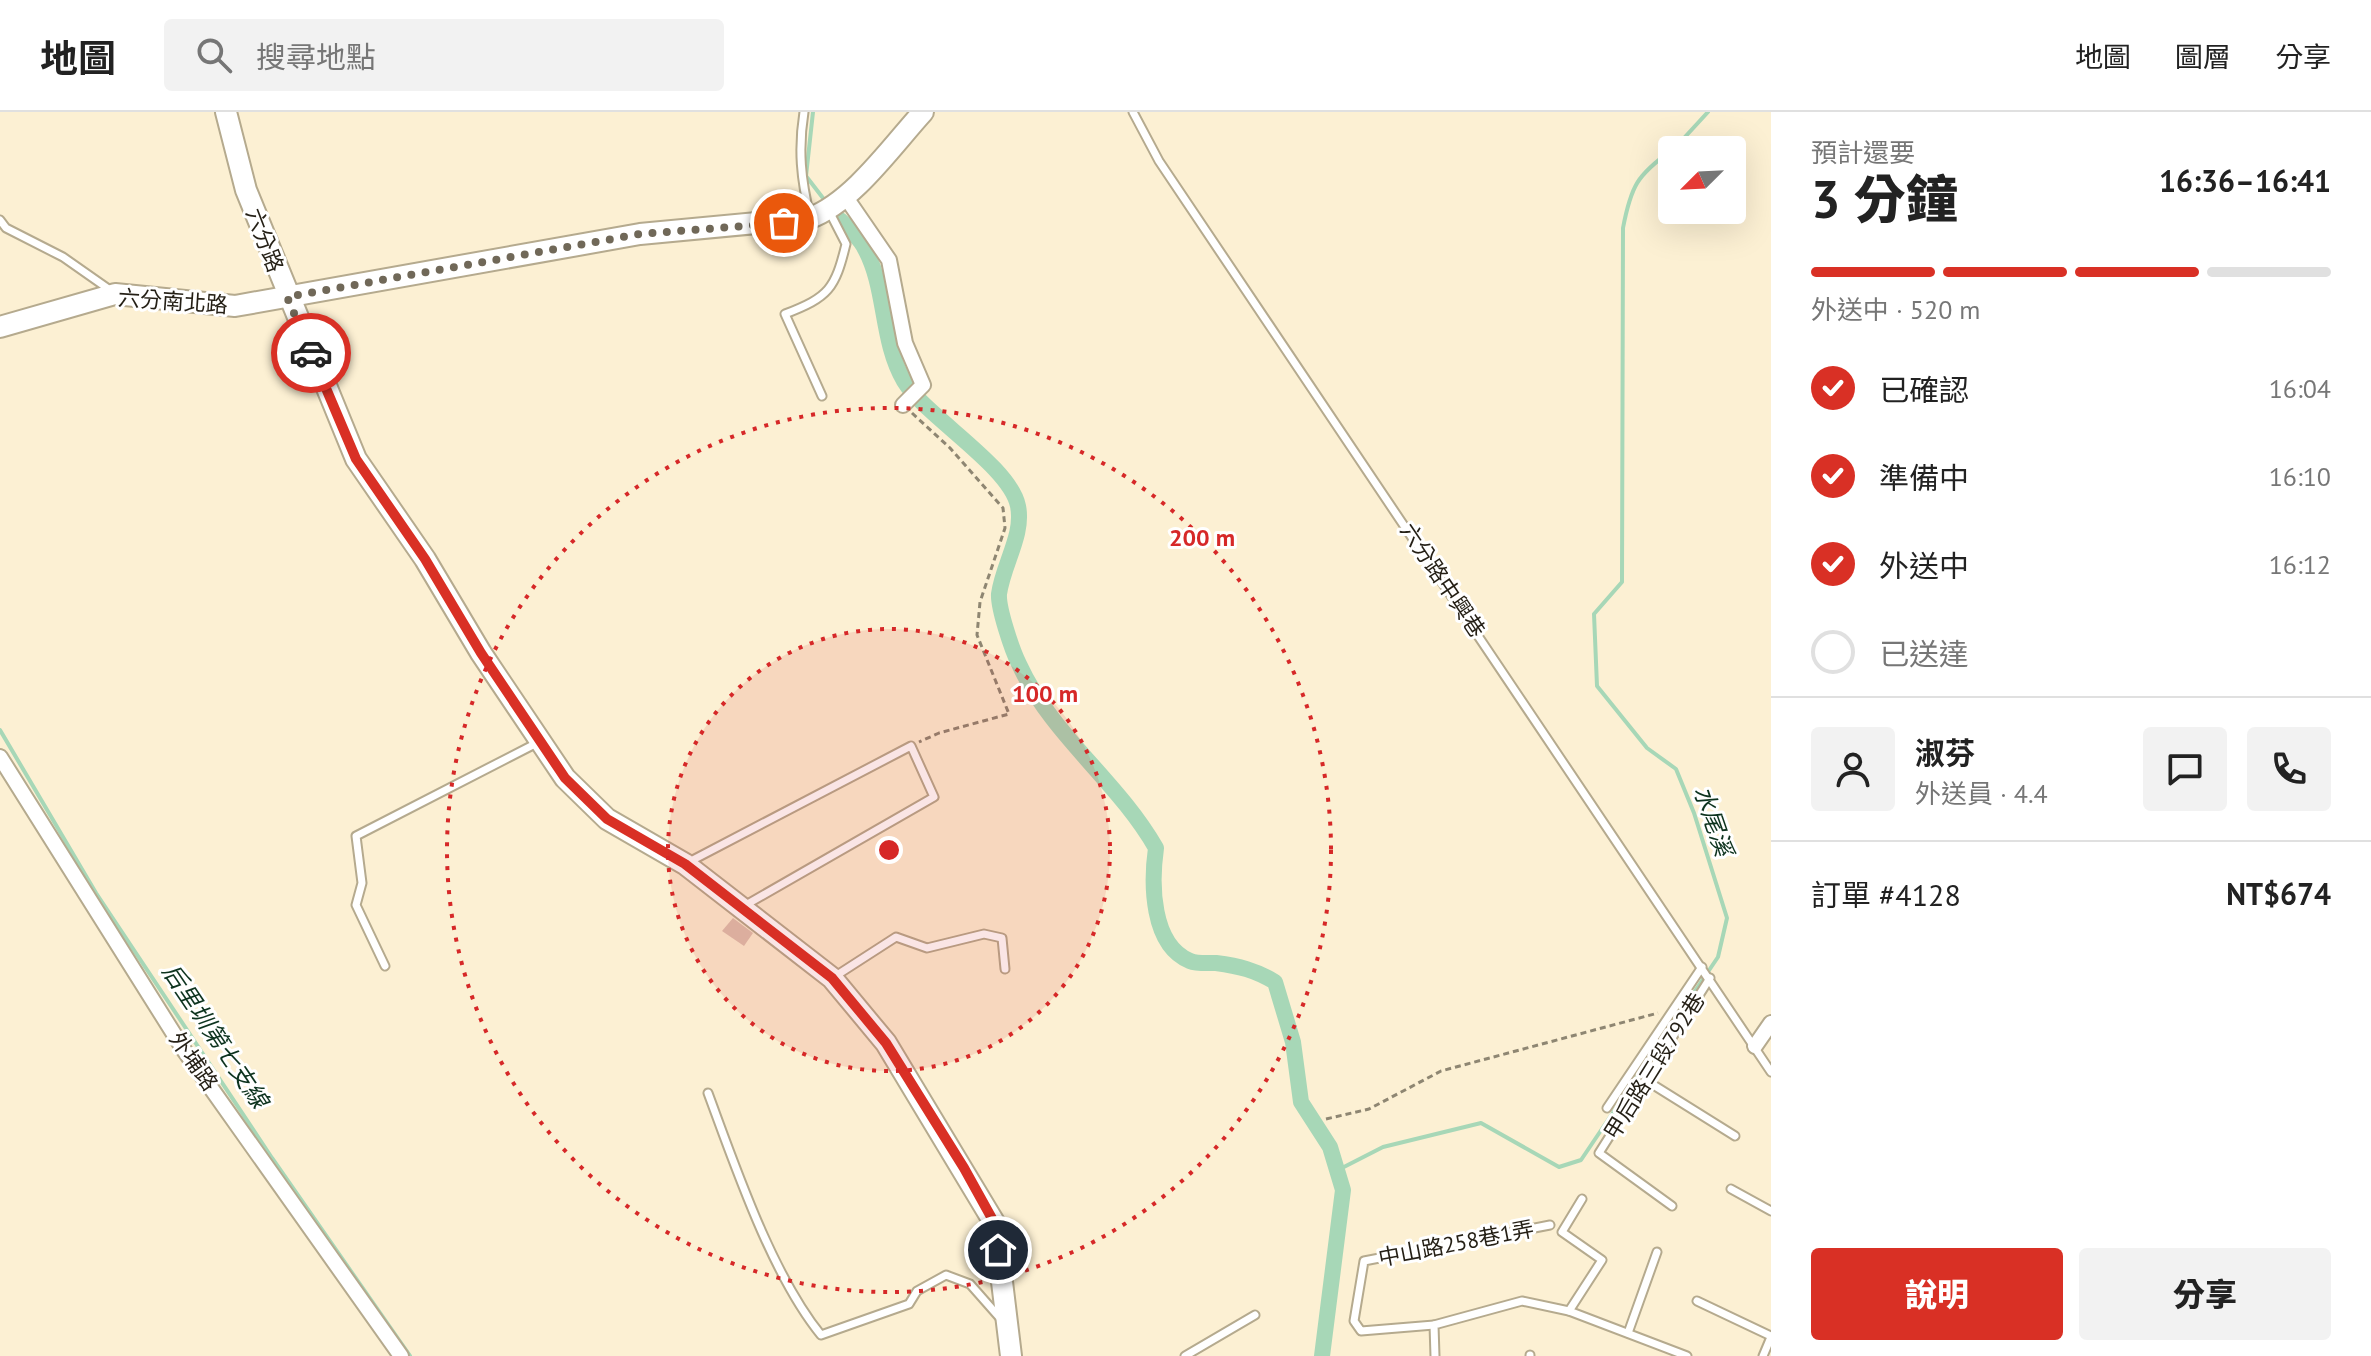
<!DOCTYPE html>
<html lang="zh-TW">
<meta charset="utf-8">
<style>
body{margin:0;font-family:"PT Sans","Noto Sans TC",sans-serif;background:#f2f2f2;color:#222;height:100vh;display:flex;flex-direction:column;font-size:30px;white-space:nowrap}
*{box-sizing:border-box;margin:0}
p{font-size:26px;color:#767676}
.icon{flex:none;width:44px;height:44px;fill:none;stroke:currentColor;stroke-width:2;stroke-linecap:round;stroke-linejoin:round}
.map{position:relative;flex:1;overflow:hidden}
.details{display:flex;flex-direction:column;background:#fff;width:600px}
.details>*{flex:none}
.needle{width:52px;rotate:246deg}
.buttons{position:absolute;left:1658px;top:24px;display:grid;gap:16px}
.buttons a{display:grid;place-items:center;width:88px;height:88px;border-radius:8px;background:#fff;box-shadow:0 8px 32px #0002;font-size:40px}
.pin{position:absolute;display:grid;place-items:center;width:68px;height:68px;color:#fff;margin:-34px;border:4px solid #fff;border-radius:50%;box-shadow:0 2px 8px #0007}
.courier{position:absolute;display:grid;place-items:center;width:80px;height:80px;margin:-40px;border:6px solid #d93025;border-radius:50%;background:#fff;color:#222;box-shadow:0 2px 10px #0007}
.overview em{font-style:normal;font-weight:800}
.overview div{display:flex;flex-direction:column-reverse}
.overview{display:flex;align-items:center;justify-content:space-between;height:136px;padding:0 40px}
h1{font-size:52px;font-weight:800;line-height:60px}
.bar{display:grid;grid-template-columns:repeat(4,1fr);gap:12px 8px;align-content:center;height:96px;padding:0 40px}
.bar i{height:10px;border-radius:6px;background:#e0e0e0}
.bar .current{background:#d93025}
.bar p{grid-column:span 4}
.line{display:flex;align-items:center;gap:20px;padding:0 40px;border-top:2px solid #e0e0e0}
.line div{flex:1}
.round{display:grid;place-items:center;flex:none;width:84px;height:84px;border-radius:8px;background:#f2f2f2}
ol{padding:0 40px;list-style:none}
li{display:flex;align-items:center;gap:24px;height:88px}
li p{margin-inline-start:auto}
li .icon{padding:8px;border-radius:50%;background:#d93025;color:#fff;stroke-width:4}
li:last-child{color:#767676}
li i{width:44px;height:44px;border:4px solid #e0e0e0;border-radius:50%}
.action{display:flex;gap:16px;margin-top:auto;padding:16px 40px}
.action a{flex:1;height:92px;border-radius:8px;background:#d93025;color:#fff;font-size:32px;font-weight:800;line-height:92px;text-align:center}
.action a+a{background:#f2f2f2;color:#222}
header{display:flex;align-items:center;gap:48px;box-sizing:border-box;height:112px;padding:0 40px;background:#fff;border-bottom:2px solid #e0e0e0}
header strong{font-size:38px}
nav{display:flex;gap:44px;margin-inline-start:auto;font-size:28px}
.search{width:560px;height:72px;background:#f2f2f2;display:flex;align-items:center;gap:20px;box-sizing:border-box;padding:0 28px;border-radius:8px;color:#767676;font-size:30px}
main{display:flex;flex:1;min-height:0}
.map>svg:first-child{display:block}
</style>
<header>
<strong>地圖</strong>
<div class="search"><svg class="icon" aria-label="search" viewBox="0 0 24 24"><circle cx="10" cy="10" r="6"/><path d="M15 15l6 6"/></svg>搜尋地點</div>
<nav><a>地圖</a><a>圖層</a><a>分享</a></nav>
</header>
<main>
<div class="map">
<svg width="1771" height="1244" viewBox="0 0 1771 1244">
<rect width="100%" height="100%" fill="#fcf0d3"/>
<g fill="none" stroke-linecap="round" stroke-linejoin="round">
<g stroke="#a7d7b7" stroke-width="4">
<polyline points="813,0 806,64 826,90"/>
<polyline points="1673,38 1708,0"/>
<polyline points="0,618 96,781 272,1046 410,1244"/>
<path d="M 1338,1058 L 1383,1035 L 1481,1011 L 1559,1055 L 1581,1048 L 1718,845 L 1727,806 L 1694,701 L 1676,657 L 1647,636 L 1597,574 L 1594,502 L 1622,470 L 1623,116 C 1631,74 1637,63 1672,38"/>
</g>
<path stroke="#a7d7b7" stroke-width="16" d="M 840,108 C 848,116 859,125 864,135 C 887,176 880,228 904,269 C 925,304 1010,354 1018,394 C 1024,423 1003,452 999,482 C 998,496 1012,538 1019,552 C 1052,624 1117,668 1156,736 C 1151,771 1151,833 1190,849 C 1197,852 1208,851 1216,851 C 1239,854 1255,858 1275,870 L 1293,930 L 1301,990 L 1330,1035 L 1343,1078 L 1322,1244"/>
</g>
<polygon fill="#ddc1af" points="733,806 753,821 744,834 722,819"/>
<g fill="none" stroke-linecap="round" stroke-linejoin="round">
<defs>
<g id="lane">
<path d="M 804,0 C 798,37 801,68 810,104"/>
<polyline points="1133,0 1159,49 1771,960"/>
<polyline points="0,108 6,116 63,145 110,178"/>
<path d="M 822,284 L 785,202 C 829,185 835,177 846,132 L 829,99"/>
<polyline points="687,751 911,634 934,685 744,794"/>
<polyline points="385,854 356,793 362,771 356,724 537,631"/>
<polyline points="834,865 896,825 927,836 984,822 1002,826 1005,857"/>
<polyline points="1647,969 1735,1024"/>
<path d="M 708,981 C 735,1054 772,1163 821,1223 L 909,1192 L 917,1179 L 946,1163 L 970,1172 L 1000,1206"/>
<polyline points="1607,996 1702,855"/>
<polyline points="1731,1077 1771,1099"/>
<polyline points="1672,1094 1599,1041 1710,866"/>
<polyline points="1697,1189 1771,1224"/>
<polyline points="1569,1199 1602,1148 1562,1120 1582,1087"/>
<polyline points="1434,1213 1361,1219 1354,1209 1364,1149 1550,1113"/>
<polyline points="1628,1221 1657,1140"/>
<polyline points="1185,1244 1255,1203"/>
<polyline points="1435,1244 1434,1213 1522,1189 1569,1199 1687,1244"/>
<polyline points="1530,1244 1530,1243"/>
<polyline points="1763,1244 1771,1225"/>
</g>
<g id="street">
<polyline points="845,84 889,148 905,231 923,273 903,293"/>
<polyline points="0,645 184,938 401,1244"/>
<polyline points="1755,934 1771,911"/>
</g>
<g id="secondary">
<polyline points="226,0 246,78 356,347 425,447 481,541 565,666 607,707 685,752 832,866 886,931 995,1112 1011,1244"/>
<path d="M 0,215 L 115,182 L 235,194 L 640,122 L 810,106 C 853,90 892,34 923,0"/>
</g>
</defs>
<use href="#lane" stroke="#b5aa8e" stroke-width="11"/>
<use href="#street" stroke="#b5aa8e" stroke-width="18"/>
<use href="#secondary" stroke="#b5aa8e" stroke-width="24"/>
<g stroke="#8e8672" stroke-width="3" stroke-dasharray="6 4" stroke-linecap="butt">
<polyline points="912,301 950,336 1003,396 1005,416 980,490 977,523 1009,602 939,621 919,630"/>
<polyline points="1326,1007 1369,997 1441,959 1658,901"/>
</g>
<use href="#lane" stroke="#fff" stroke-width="7"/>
<use href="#street" stroke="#fff" stroke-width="14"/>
<use href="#secondary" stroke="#fff" stroke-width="20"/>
</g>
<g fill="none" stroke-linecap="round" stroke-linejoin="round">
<polyline stroke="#706858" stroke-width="8" stroke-dasharray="0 14.4" points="311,241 287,185 640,122 784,111"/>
<polyline stroke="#d93025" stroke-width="10" points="311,241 356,347 425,447 481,541 565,666 607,707 685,752 832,866 886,931 964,1056 995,1112 998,1138"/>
</g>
<circle cx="889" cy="738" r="221" fill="#d62828" fill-opacity=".12"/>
<g fill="none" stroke="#d62828" stroke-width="4" stroke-dasharray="4 8">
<circle cx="889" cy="738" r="221"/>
<circle cx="889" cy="738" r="442"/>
</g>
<g text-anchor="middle" stroke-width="6" stroke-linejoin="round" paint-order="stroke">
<g font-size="22" fill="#241f15" stroke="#fff">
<text transform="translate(265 128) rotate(69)" y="8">六分路</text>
<text transform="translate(173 189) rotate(4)" y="8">六分南北路</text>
<text transform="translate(1443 468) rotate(56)" y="8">六分路中興巷</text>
<text transform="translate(194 949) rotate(55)" y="8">外埔路</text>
<text transform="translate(1654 954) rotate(-58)" y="8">甲后路三段792巷</text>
<text transform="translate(1456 1131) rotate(-11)" y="8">中山路258巷1弄</text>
</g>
<g font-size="24" font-style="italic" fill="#0d331e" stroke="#fff">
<text transform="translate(1713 709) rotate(71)" y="8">水尾溪</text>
<text transform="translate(215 924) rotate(56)" y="8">后里圳第七支線</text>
</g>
</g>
<circle cx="889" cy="738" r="12" fill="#d62828" stroke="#fff" stroke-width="4"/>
<g font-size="24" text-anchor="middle" font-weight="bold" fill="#d62828" stroke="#fff" stroke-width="6" stroke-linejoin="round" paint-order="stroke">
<text x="1202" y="434">200 m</text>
<text x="1045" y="590">100 m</text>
</g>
</svg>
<div class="buttons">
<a><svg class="needle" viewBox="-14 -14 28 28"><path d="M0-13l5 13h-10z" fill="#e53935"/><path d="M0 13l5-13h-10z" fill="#767676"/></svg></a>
</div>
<div class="pin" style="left:784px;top:111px;background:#ea580c"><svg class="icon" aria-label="bag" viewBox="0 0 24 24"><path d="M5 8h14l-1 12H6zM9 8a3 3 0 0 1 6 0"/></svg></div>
<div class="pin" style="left:998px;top:1138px;background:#1f2937"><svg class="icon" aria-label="home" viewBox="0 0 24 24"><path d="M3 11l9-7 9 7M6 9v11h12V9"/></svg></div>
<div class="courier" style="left:311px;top:241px"><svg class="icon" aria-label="car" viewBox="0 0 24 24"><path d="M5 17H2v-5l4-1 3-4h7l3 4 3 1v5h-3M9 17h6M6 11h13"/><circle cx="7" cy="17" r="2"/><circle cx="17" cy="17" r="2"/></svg></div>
</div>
<section class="details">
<div class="overview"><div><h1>3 分鐘</h1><p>預計還要</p></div><em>16:36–16:41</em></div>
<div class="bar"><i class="current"></i><i class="current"></i><i class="current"></i><i></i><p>外送中 · 520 m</p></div>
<ol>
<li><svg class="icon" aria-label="check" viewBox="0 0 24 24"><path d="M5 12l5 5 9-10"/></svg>已確認<p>16:04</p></li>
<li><svg class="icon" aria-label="check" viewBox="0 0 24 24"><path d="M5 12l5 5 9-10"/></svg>準備中<p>16:10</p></li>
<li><svg class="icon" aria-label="check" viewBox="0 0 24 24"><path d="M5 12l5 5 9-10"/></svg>外送中<p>16:12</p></li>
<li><i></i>已送達</li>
</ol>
<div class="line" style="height:144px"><a class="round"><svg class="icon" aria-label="person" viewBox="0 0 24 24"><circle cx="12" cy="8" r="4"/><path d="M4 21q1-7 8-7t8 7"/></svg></a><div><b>淑芬</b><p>外送員 · 4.4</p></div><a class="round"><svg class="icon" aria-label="chat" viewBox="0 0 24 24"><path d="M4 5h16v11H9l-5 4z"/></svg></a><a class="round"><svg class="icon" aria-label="phone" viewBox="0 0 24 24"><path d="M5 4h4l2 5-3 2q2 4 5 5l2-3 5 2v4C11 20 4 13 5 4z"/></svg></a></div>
<div class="line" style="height:104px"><div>訂單 #4128</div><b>NT$674</b></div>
<div class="action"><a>說明</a><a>分享</a></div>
</section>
</main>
